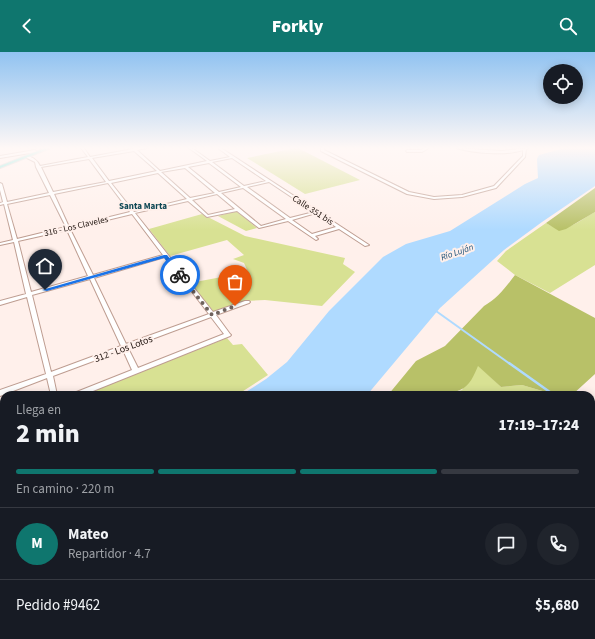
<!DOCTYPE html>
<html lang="es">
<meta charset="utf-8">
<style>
body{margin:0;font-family:"Source Sans 3",sans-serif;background:#20242c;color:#f1f3f6;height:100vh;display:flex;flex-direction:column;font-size:15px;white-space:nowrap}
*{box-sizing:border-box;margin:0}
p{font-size:13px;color:#9ea1a6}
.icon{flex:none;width:22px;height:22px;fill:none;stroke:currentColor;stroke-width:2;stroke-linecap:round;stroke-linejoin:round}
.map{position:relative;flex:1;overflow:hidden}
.sheet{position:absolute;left:0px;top:339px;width:595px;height:248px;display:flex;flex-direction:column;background:#171b24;border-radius:12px 12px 0 0;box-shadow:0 2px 10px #0003}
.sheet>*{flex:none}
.tools{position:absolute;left:543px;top:12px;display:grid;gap:8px}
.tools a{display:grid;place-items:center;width:40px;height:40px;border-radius:50%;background:#171b24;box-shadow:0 2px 10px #0003;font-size:20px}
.pin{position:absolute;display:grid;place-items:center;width:34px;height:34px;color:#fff;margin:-41px -17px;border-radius:50% 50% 50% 0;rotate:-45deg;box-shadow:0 0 4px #0007}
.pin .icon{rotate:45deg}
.courier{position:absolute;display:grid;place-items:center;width:40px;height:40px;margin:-20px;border:3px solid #1a73e8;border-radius:50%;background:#fff;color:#222;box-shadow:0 1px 5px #0007}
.summary em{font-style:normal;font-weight:800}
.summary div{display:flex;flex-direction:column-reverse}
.summary{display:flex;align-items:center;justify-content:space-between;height:68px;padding:0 16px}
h1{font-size:26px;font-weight:800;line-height:30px}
.bar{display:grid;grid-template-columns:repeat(4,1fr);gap:6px 4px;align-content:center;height:48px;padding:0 16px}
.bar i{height:5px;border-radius:3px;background:#363941}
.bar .active{background:#0f766e}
.bar p{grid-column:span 4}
.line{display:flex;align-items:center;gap:10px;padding:0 16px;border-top:1px solid #363941}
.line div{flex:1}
.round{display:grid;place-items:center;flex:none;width:42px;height:42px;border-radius:21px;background:#20242c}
header{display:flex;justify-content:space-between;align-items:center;height:52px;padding:0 16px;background:#0f766e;color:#fff;font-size:18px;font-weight:800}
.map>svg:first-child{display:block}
</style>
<header><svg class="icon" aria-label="back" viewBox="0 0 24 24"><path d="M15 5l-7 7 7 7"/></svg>Forkly<svg class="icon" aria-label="search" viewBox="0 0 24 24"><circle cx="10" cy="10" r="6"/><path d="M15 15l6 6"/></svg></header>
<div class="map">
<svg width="595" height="587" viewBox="0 0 595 587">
<rect width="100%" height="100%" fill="#fff0eb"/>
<g fill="#d8e193">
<polygon points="295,96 298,96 360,128 305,142 247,106"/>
<polygon points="237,159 257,176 246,179 218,164"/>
<path d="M 595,160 L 595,213 L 550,241 L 515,223 L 497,209 L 506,199 L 546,171 C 564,184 578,169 595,160 Z"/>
<polygon points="202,162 245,184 345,206 343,212 355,220 322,254 265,248 246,249 214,260 190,231 248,220 244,211 233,207 244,203 227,188 170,204 149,177"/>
<polygon points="227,286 233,293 242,292 268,323 237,343 82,343"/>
<polygon points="478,313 501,335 522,333 556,343 443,343 462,338"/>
<polygon points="591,363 595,366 595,587 219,587 222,583 591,583"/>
<polygon points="4,420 4,571 0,576 0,422"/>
</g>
<g fill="#b8c168">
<polygon points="595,136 595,160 566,177 559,179 546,171"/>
<path d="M 515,223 L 595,266 L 595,322 L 572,343 L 556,343 L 522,333 L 501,335 L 478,314 C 474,323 470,334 460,338 C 441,347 410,343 388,343 L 416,309 L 445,294 L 484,254 C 497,247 506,235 515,223 Z"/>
</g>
<g fill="#afdaff">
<polygon points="565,96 595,96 595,134 542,170 504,198 440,256 367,343 241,343 266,327 287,310 329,259 383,205 406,192 450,179 525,132 538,126 537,107 539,103"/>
<polygon points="6,583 159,583 155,587 3,587"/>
</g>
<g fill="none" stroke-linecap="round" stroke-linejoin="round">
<polyline stroke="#afdaff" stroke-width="2" points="436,259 510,312"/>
<g stroke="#afdaff" stroke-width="2.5">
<polyline points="509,311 554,343"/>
<polyline points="591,370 595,373"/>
</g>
<defs>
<g id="minor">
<path d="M 81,96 L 84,96 L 90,105 L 133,97 L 132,96 L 147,96 L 137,98 L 160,119 L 207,109 L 189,96 L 192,96 L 210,109 L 230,105 L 218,96 L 221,96 L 369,193 L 365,194 L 339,177 L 315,184 L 318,187 L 316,188 L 288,169 L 259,176 L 237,159 L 207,165 L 188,149 L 135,161 L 213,260 L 245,249 L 249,249 L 250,250 L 249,251 L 216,263 L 230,282 L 231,283 L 230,284 L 83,343 L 73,343 L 74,341 L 132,318 L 123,298 L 53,324 L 57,343 L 51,343 L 47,326 L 0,344 L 0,338 L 46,322 L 27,245 L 0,253 L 0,249 L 26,242 L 14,190 L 0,193 L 0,191 L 13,188 L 4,152 L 0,153 L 0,151 L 3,150 L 0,138 L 0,131 L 2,132 L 7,150 L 49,141 L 36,115 L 35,110 L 27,106 L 27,104 C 33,105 37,108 40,114 L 88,105 ZM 134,99 L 157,119 L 109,129 L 92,106 ZM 232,106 L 266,129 L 244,134 L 212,110 ZM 89,107 L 106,130 L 53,140 L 41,115 ZM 209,111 L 241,135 L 219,140 L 188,115 ZM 185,116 L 215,141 L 190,146 L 161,120 ZM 158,121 L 187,147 L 134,160 L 111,131 ZM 269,130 L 314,160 L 290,166 L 247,135 ZM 108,131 L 130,160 L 69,175 L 54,142 ZM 243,136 L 286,167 L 261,174 L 221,141 ZM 217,142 L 235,157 L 208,163 L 192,148 ZM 50,143 L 66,175 L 17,187 L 7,152 ZM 316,161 L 336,175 L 312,182 L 292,168 ZM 132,162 L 163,203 L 93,223 L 70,177 ZM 67,178 L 88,224 L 31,240 L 18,189 ZM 165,205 L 209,262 L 126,292 L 94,226 ZM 90,227 L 121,294 L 51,320 L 32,243 ZM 211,265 L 224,282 L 138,316 L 128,296 Z"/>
<path d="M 321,96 L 324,96 L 324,98 L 409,140 L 434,145 L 462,143 L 494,134 L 523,104 L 523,98 C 505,104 474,101 456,96 L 502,99 L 529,96 L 526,97 L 525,105 L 496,136 L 462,145 L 434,147 L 407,142 L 321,99 Z"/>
<polygon points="425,96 429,96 422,100 407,100 406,99 407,98 421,98"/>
<polygon points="35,98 36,100 0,106 0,104"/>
<polygon points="4,413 4,421 0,422 0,414"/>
</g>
<polygon id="major" points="45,96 51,96 0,116 0,114"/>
</defs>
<use href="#minor" stroke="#be9d91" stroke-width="2"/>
<use href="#major" stroke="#d3d0cf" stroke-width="2"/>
<use href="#minor" fill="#fff" fill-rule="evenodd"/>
<use href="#major" fill="#68e6d9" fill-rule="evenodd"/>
</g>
<linearGradient id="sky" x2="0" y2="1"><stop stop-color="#91c3f1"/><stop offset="0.54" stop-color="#fff8f6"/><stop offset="1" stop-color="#fff8f6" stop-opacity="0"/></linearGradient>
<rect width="595" height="178" fill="url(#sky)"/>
<polygon fill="#1a73e8" points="164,203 167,203 182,222 182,224 178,224 164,206 47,239 42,238"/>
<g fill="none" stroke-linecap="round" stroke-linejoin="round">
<polyline stroke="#6f625d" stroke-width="4" stroke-dasharray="0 7.2" points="180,223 212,263 235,254"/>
</g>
<g text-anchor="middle" stroke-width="4" stroke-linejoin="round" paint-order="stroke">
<g font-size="9" font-weight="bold" fill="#0d4754" stroke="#fff0eb">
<text x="143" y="157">Santa Marta</text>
</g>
<g font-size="9" fill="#211510" stroke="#fff0eb">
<text transform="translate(313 158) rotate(33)" y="3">Calle 351 bis</text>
<text transform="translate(76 174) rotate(-13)" y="3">316 - Los Claveles</text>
</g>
<g font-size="9" font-style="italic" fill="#184e75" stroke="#fff0eb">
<text transform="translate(457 200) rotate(-19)" y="3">Río Luján</text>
</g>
<g font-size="10" fill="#211510" stroke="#fff0eb">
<text transform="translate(123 296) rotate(-20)" y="4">312 - Los Lotos</text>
</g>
</g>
</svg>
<div class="tools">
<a><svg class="icon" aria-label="locate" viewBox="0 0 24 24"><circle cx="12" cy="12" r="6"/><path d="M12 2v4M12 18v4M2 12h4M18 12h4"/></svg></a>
</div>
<div class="pin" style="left:235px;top:254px;background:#ea580c"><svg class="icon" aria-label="bag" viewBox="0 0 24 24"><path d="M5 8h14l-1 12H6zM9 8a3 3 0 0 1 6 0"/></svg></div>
<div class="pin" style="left:45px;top:238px;background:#1f2937"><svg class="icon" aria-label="home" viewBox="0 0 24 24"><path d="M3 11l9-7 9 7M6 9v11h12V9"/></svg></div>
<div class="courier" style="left:180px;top:223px"><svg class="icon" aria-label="bike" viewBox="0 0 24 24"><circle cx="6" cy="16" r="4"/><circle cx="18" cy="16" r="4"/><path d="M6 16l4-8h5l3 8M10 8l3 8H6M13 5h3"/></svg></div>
<section class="sheet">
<div class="summary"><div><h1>2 min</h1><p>Llega en</p></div><em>17:19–17:24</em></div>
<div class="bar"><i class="active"></i><i class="active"></i><i class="active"></i><i></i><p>En camino · 220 m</p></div>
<div class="line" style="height:72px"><b class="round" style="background:#0f766e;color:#fff">M</b><div><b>Mateo</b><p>Repartidor · 4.7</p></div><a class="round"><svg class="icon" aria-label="chat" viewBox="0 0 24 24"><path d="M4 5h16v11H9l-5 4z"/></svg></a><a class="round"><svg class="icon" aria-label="phone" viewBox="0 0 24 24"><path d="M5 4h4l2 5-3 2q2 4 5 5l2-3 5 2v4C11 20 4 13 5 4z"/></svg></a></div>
<div class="line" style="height:52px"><div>Pedido #9462</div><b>$5,680</b></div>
</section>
</div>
